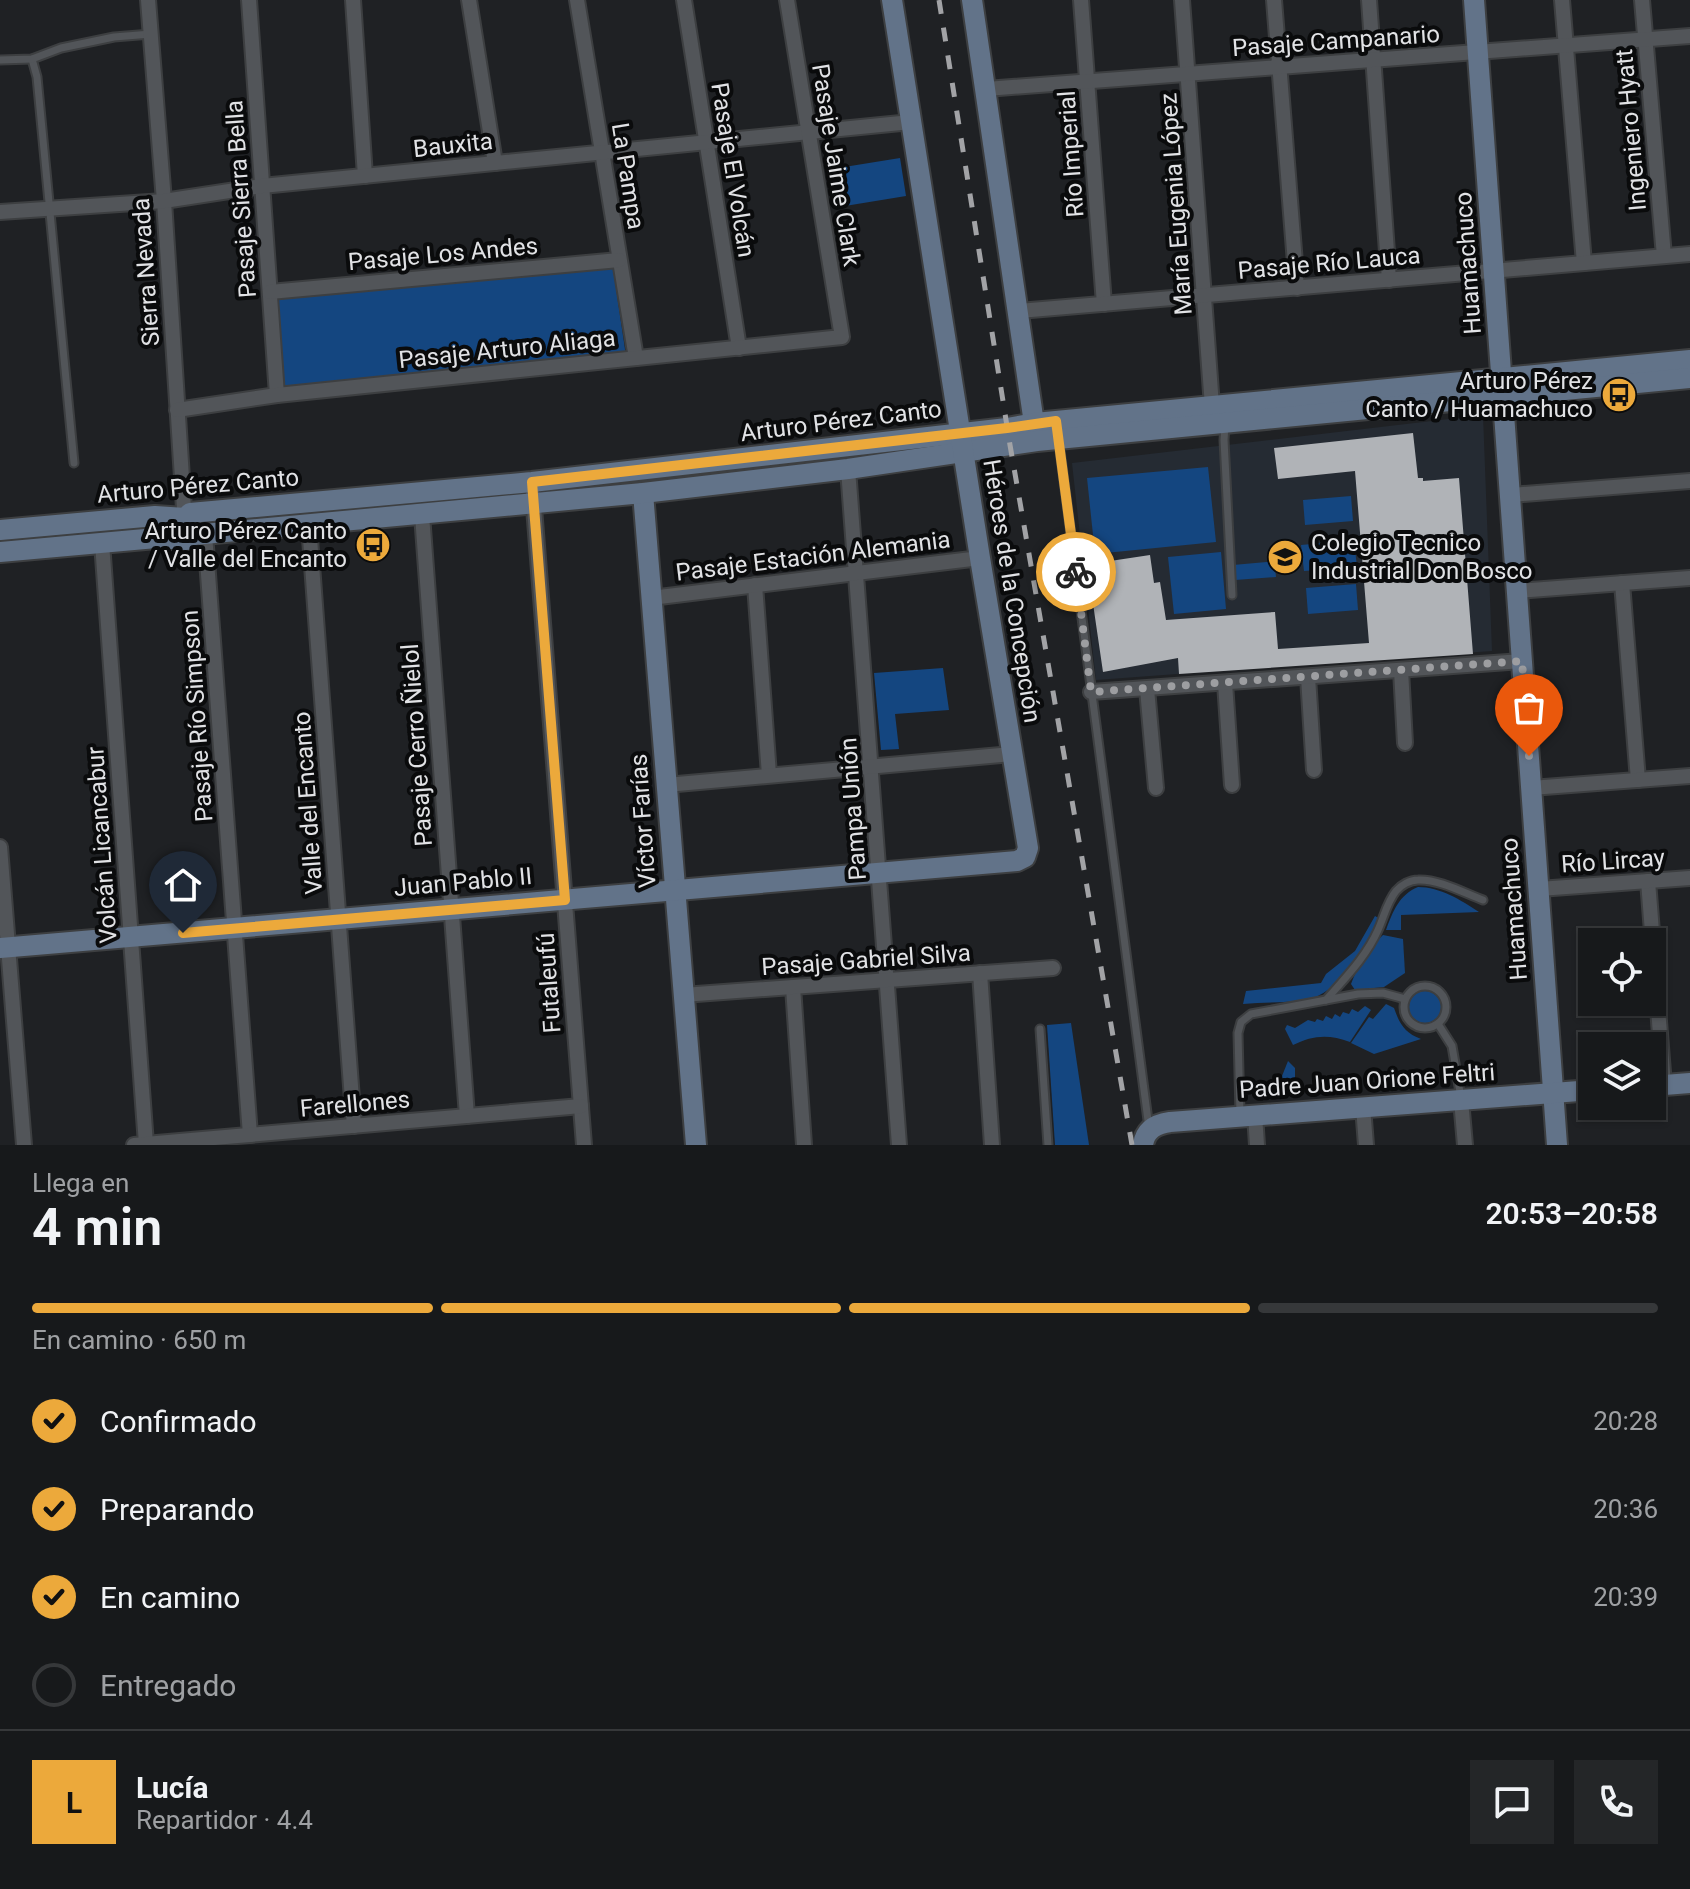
<!DOCTYPE html>
<html lang="es">
<meta charset="utf-8">
<style>
body{margin:0;font-family:Roboto,sans-serif;background:#242628;color:#f1f3f6;height:100vh;display:flex;flex-direction:column;font-size:30px;white-space:nowrap}
*{box-sizing:border-box;margin:0}
p{font-size:26px;color:#9ea0a3}
.icon{flex:none;width:44px;height:44px;fill:none;stroke:currentColor;stroke-width:2;stroke-linecap:round;stroke-linejoin:round}
.map{position:relative;height:1145px;overflow:hidden}
.drawer{display:flex;flex-direction:column;background:#17191b;flex:1}
.drawer>*{flex:none}
.fabs{position:absolute;left:1578px;top:928px;display:grid;gap:16px}
.fabs a{display:grid;place-items:center;width:88px;height:88px;border-radius:0px;background:#17191b;box-shadow:0 2px 6px #0004,0 0 0 2px #36383a;font-size:40px}
.pin{position:absolute;display:grid;place-items:center;width:68px;height:68px;color:#fff;margin:-82px -34px;border-radius:50% 50% 50% 0;rotate:-45deg;box-shadow:0 0 8px #0007}
.pin .icon{rotate:45deg}
.courier{position:absolute;display:grid;place-items:center;width:80px;height:80px;margin:-40px;border:6px solid #eca93b;border-radius:50%;background:#fff;color:#222;box-shadow:0 2px 10px #0007}
.headline em{font-style:normal;font-weight:600}
.headline div{display:flex;flex-direction:column-reverse}
.headline{display:flex;align-items:center;justify-content:space-between;height:136px;padding:0 32px}
h1{font-size:52px;font-weight:600;line-height:60px}
.bar{display:grid;grid-template-columns:repeat(4,1fr);gap:12px 8px;align-content:center;height:96px;padding:0 32px}
.bar i{height:10px;border-radius:6px;background:#36383a}
.bar .on{background:#eca93b}
.bar p{grid-column:span 4}
.line{display:flex;align-items:center;gap:20px;padding:0 32px;border-top:2px solid #36383a}
.line div{flex:1}
.round{display:grid;place-items:center;flex:none;width:84px;height:84px;border-radius:0px;background:#242628}
ol{padding:0 32px;list-style:none}
li{display:flex;align-items:center;gap:24px;height:88px}
li p{margin-inline-start:auto}
li .icon{padding:8px;border-radius:50%;background:#eca93b;color:#111;stroke-width:4}
li:last-child{color:#9ea0a3}
li i{width:44px;height:44px;border:4px solid #36383a;border-radius:50%}
.map>svg:first-child{display:block}
</style>
<div class="map">
<svg width="1690" height="1145" viewBox="0 0 1690 1145">
<rect width="100%" height="100%" fill="#1f2124"/>
<polygon fill="#252b33" points="1483,415 1492,651 1096,680 1072,463"/>
<g fill="#144680">
<polygon points="900,158 906,196 845,206 838,168"/>
<polygon points="612,261 626,356 281,388 275,295"/>
<polygon points="897,447 887,452 864,456 674,480 556,492 548,491 547,488"/>
<polygon points="1208,467 1216,542 1095,554 1087,478"/>
<polygon points="1351,496 1353,521 1305,525 1303,500"/>
<polygon points="1354,540 1357,567 1304,571 1301,545"/>
<polygon points="1221,552 1226,609 1174,614 1168,557"/>
<polygon points="1278,561 1278,568 1275,568 1276,577 1235,580 1233,565"/>
<polygon points="1356,584 1358,610 1308,614 1306,588"/>
<polygon points="943,668 949,710 895,714 899,749 881,750 874,673"/>
<path d="M 1418,887 C 1440,887 1461,900 1479,912 L 1401,915 L 1401,930 L 1386,930 C 1393,911 1399,895 1418,887 Z"/>
<path d="M 1375,916 L 1380,919 C 1369,947 1338,994 1306,1000 C 1285,1003 1263,1002 1243,1004 L 1246,991 L 1321,983 L 1326,974 L 1355,951 Z"/>
<path d="M 1383,935 L 1403,939 L 1405,973 L 1384,987 L 1355,990 L 1351,984 C 1358,965 1368,949 1383,935 Z"/>
<circle cx="1425" cy="1007" r="16"/>
<path d="M 1386,1004 L 1394,1008 C 1400,1025 1405,1033 1421,1039 L 1374,1054 L 1351,1043 L 1369,1017 L 1373,1019 Z"/>
<path d="M 1365,1006 L 1371,1010 L 1350,1042 C 1329,1034 1313,1035 1293,1045 L 1285,1029 L 1287,1025 L 1295,1028 L 1308,1020 L 1315,1022 L 1317,1019 L 1323,1021 L 1326,1016 L 1332,1019 L 1335,1014 L 1340,1017 L 1343,1012 L 1349,1014 L 1352,1009 L 1358,1012 Z"/>
<polygon points="1071,1023 1089,1145 1055,1145 1047,1025"/>
<polygon points="1288,1061 1295,1068 1295,1087 1278,1089 1278,1086"/>
</g>
<polygon fill="#b0b3b7" points="1413,433 1418,478 1423,478 1423,481 1459,478 1473,654 1179,674 1178,658 1103,672 1091,590 1101,588 1097,563 1150,555 1154,583 1160,582 1166,620 1275,612 1278,649 1369,643 1355,471 1278,479 1274,448"/>
<g fill="none" stroke-linecap="round" stroke-linejoin="round">
<defs>
<g id="lane">
<polyline points="32,59 37,77 74,463"/>
<polyline points="0,60 32,59 61,48 114,37 151,34"/>
<polyline points="1225,425 1224,440 1232,595"/>
<polyline points="1059,443 1149,1128"/>
<circle cx="1425" cy="1007" r="21"/>
<path d="M 1326,1000 C 1345,978 1366,957 1378,930 C 1384,917 1387,902 1396,891 C 1401,885 1410,880 1418,880 C 1439,879 1464,893 1483,900"/>
<polyline points="1438,1024 1452,1046 1461,1098"/>
<polyline points="1040,1029 1048,1145"/>
<polyline points="1240,1114 1238,1033 1241,1022 1251,1014 1358,994 1383,993 1405,999"/>
</g>
<g id="street">
<polyline points="148,0 164,201 185,524"/>
<polyline points="249,0 277,395"/>
<polyline points="353,0 365,176"/>
<polyline points="469,0 495,163"/>
<polyline points="577,0 636,358"/>
<polyline points="684,0 739,348"/>
<polyline points="1081,0 1104,304"/>
<polyline points="1182,0 1212,406"/>
<polyline points="1274,0 1297,288"/>
<polyline points="1369,0 1389,280"/>
<polyline points="1562,0 1584,263"/>
<polyline points="1642,0 1664,256"/>
<polyline points="986,89 1690,36"/>
<polyline points="0,212 164,201 262,186 911,122"/>
<polyline points="270,292 619,260"/>
<polyline points="1019,311 1690,254"/>
<polyline points="177,410 277,395 842,337 787,0"/>
<polyline points="848,469 899,1145"/>
<polyline points="533,495 584,1145"/>
<polyline points="1511,495 1690,481"/>
<polyline points="422,515 467,1116"/>
<polyline points="309,525 354,1126"/>
<polyline points="205,534 250,1135"/>
<polyline points="102,543 146,1144"/>
<polyline points="1622,583 1638,780"/>
<polyline points="755,585 769,775"/>
<polyline points="1518,591 1690,578"/>
<polyline points="651,598 980,558"/>
<polyline points="1401,670 1405,743"/>
<polyline points="1308,677 1314,770"/>
<polyline points="1225,683 1232,785"/>
<polyline points="1147,689 1156,788"/>
<polyline points="1091,692 1522,661"/>
<polyline points="666,785 1012,754"/>
<polyline points="1531,788 1690,776"/>
<polyline points="0,847 24,1145"/>
<polyline points="1648,881 1664,1085"/>
<polyline points="1539,889 1690,878"/>
<polyline points="980,973 992,1145"/>
<polyline points="793,987 804,1145"/>
<polyline points="683,995 1053,968"/>
<polyline points="1461,1100 1465,1145"/>
<polyline points="1363,1107 1366,1145"/>
<polyline points="1255,1115 1257,1145"/>
<polyline points="134,1145 581,1106"/>
</g>
<g id="secondary">
<polyline points="972,0 1036,437"/>
<polyline points="1474,0 1557,1145"/>
<polyline points="643,493 696,1145"/>
<polyline points="0,530 155,516 185,518 190,513 532,482 1007,428 1035,423 1690,360"/>
<polyline points="0,552 156,538 186,540 193,535 643,493 848,469 1037,441 1690,378"/>
<polyline points="0,948 1017,861 1025,857 1028,848 980,558 892,0"/>
<polyline points="1652,1086 1690,1083"/>
<path d="M 1143,1145 C 1145,1130 1156,1124 1170,1122 L 1592,1090"/>
</g>
</defs>
<use href="#lane" stroke="#3d3f41" stroke-width="11"/>
<use href="#street" stroke="#3d3f41" stroke-width="18"/>
<use href="#secondary" stroke="#3d3f41" stroke-width="24"/>
<use href="#lane" stroke="#525559" stroke-width="7"/>
<use href="#street" stroke="#525559" stroke-width="14"/>
<use href="#secondary" stroke="#627389" stroke-width="20"/>
<polyline stroke="#a2a3a6" stroke-width="5" stroke-dasharray="14 14" stroke-linecap="butt" points="939,0 1010,445 1132,1145"/>
</g>
<g fill="none" stroke-linecap="round" stroke-linejoin="round">
<polyline stroke="#9d9ea1" stroke-width="8" stroke-dasharray="0 14.4" points="1076,572 1091,692 1522,661 1529,756"/>
<polyline stroke="#eca93b" stroke-width="10" points="183,933 565,900 532,482 1007,428 1056,421 1076,572"/>
</g>
<defs>
<symbol id="bus-disc" viewBox="-11 -11 22 22"><circle r="9.5" fill="#eca93b" stroke="#0a0b0c"/><path d="M-5-6H5V4H4V6H2V4H-2V6H-4V4H-5ZM-3.5-4V0h7V-4ZM-3.5 1.2v1.5H-2V1.2ZM2 1.2v1.5H3.5V1.2Z" fill="#111"/></symbol>
<symbol id="school-disc" viewBox="-11 -11 22 22"><circle r="9.5" fill="#eca93b" stroke="#0a0b0c"/><path d="M0-5L7-2L0 1L-7-2ZM-4 1L0 2.5L4 1V4Q0 6-4 4Z" fill="#111"/></symbol>
</defs>
<g fill-rule="evenodd">
<use href="#bus-disc" x="1599" y="375" width="40" height="40"/>
<use href="#bus-disc" x="353" y="525" width="40" height="40"/>
<use href="#school-disc" x="1265" y="537" width="40" height="40"/>
</g>
<g text-anchor="middle" stroke-width="8" stroke-linejoin="round" paint-order="stroke">
<g font-size="24" fill="#e1e2e5" stroke="#0a0b0c">
<text transform="translate(1336 41) rotate(-4)" y="8">Pasaje Campanario</text>
<text transform="translate(1631 130) rotate(-95)" y="8">Ingeniero Hyatt</text>
<text transform="translate(453 145) rotate(-6)" y="8">Bauxita</text>
<text transform="translate(1071 154) rotate(-94)" y="8">Río Imperial</text>
<text transform="translate(836 165) rotate(81)" y="8">Pasaje Jaime Clark</text>
<text transform="translate(733 170) rotate(81)" y="8">Pasaje El Volcán</text>
<text transform="translate(628 176) rotate(81)" y="8">La Pampa</text>
<text transform="translate(241 199) rotate(-94)" y="8">Pasaje Sierra Bella</text>
<text transform="translate(1176 204) rotate(-94)" y="8">María Eugenia López</text>
<text transform="translate(443 254) rotate(-5)" y="8">Pasaje Los Andes</text>
<text transform="translate(1329 263) rotate(-5)" y="8">Pasaje Río Lauca</text>
<text transform="translate(1468 263) rotate(-94)" y="8">Huamachuco</text>
<text transform="translate(146 272) rotate(-94)" y="8">Sierra Nevada</text>
<text transform="translate(507 349) rotate(-6)" y="8">Pasaje Arturo Aliaga</text>
<text transform="translate(841 421) rotate(-7)" y="8">Arturo Pérez Canto</text>
<text transform="translate(198 486) rotate(-5)" y="8">Arturo Pérez Canto</text>
<text transform="translate(813 556) rotate(-7)" y="8">Pasaje Estación Alemania</text>
<text transform="translate(1012 591) rotate(81)" y="8">Héroes de la Concepción</text>
<text transform="translate(197 716) rotate(-94)" y="8">Pasaje Río Simpson</text>
<text transform="translate(417 745) rotate(-94)" y="8">Pasaje Cerro Ñielol</text>
<text transform="translate(308 803) rotate(-94)" y="8">Valle del Encanto</text>
<text transform="translate(853 809) rotate(-94)" y="8">Pampa Unión</text>
<text transform="translate(643 821) rotate(-94)" y="8">Víctor Farías</text>
<text transform="translate(102 845) rotate(-94)" y="8">Volcán Licancabur</text>
<text transform="translate(1613 861) rotate(-4)" y="8">Río Lircay</text>
<text transform="translate(463 882) rotate(-5)" y="8">Juan Pablo II</text>
<text transform="translate(1514 909) rotate(-94)" y="8">Huamachuco</text>
<text transform="translate(866 960) rotate(-4)" y="8">Pasaje Gabriel Silva</text>
<text transform="translate(549 983) rotate(-94)" y="8">Futaleufú</text>
<text transform="translate(1367 1081) rotate(-4)" y="8">Padre Juan Orione Feltri</text>
<text transform="translate(355 1104) rotate(-5)" y="8">Farellones</text>
</g>
<g font-size="24" fill="#e1e2e5" stroke="#0a0b0c" text-anchor="end">
<text x="1593" y="389">Arturo Pérez<tspan x="1593" dy="28">Canto / Huamachuco</tspan></text>
<text x="347" y="539">Arturo Pérez Canto<tspan x="347" dy="28">/ Valle del Encanto</tspan></text>
<text x="1311" y="551" text-anchor="start">Colegio Tecnico<tspan x="1311" dy="28">Industrial Don Bosco</tspan></text>
</g>
</g>
</svg>
<div class="fabs">
<a><svg class="icon" aria-label="locate" viewBox="0 0 24 24"><circle cx="12" cy="12" r="6"/><path d="M12 2v4M12 18v4M2 12h4M18 12h4"/></svg></a>
<a><svg class="icon" aria-label="layers" viewBox="0 0 24 24"><path d="M12 4l9 5-9 5-9-5zM3 14l9 5 9-5"/></svg></a>
</div>
<div class="pin" style="left:1529px;top:756px;background:#ea580c"><svg class="icon" aria-label="bag" viewBox="0 0 24 24"><path d="M5 8h14l-1 12H6zM9 8a3 3 0 0 1 6 0"/></svg></div>
<div class="pin" style="left:183px;top:933px;background:#1f2937"><svg class="icon" aria-label="home" viewBox="0 0 24 24"><path d="M3 11l9-7 9 7M6 9v11h12V9"/></svg></div>
<div class="courier" style="left:1076px;top:572px"><svg class="icon" aria-label="bike" viewBox="0 0 24 24"><circle cx="6" cy="16" r="4"/><circle cx="18" cy="16" r="4"/><path d="M6 16l4-8h5l3 8M10 8l3 8H6M13 5h3"/></svg></div>
</div>
<section class="drawer">
<div class="headline"><div><h1>4 min</h1><p>Llega en</p></div><em>20:53–20:58</em></div>
<div class="bar"><i class="on"></i><i class="on"></i><i class="on"></i><i></i><p>En camino · 650 m</p></div>
<ol>
<li><svg class="icon" aria-label="check" viewBox="0 0 24 24"><path d="M5 12l5 5 9-10"/></svg>Confirmado<p>20:28</p></li>
<li><svg class="icon" aria-label="check" viewBox="0 0 24 24"><path d="M5 12l5 5 9-10"/></svg>Preparando<p>20:36</p></li>
<li><svg class="icon" aria-label="check" viewBox="0 0 24 24"><path d="M5 12l5 5 9-10"/></svg>En camino<p>20:39</p></li>
<li><i></i>Entregado</li>
</ol>
<div class="line" style="height:144px"><b class="round" style="background:#eca93b;color:#111">L</b><div><b>Lucía</b><p>Repartidor · 4.4</p></div><a class="round"><svg class="icon" aria-label="chat" viewBox="0 0 24 24"><path d="M4 5h16v11H9l-5 4z"/></svg></a><a class="round"><svg class="icon" aria-label="phone" viewBox="0 0 24 24"><path d="M5 4h4l2 5-3 2q2 4 5 5l2-3 5 2v4C11 20 4 13 5 4z"/></svg></a></div>
</section>
